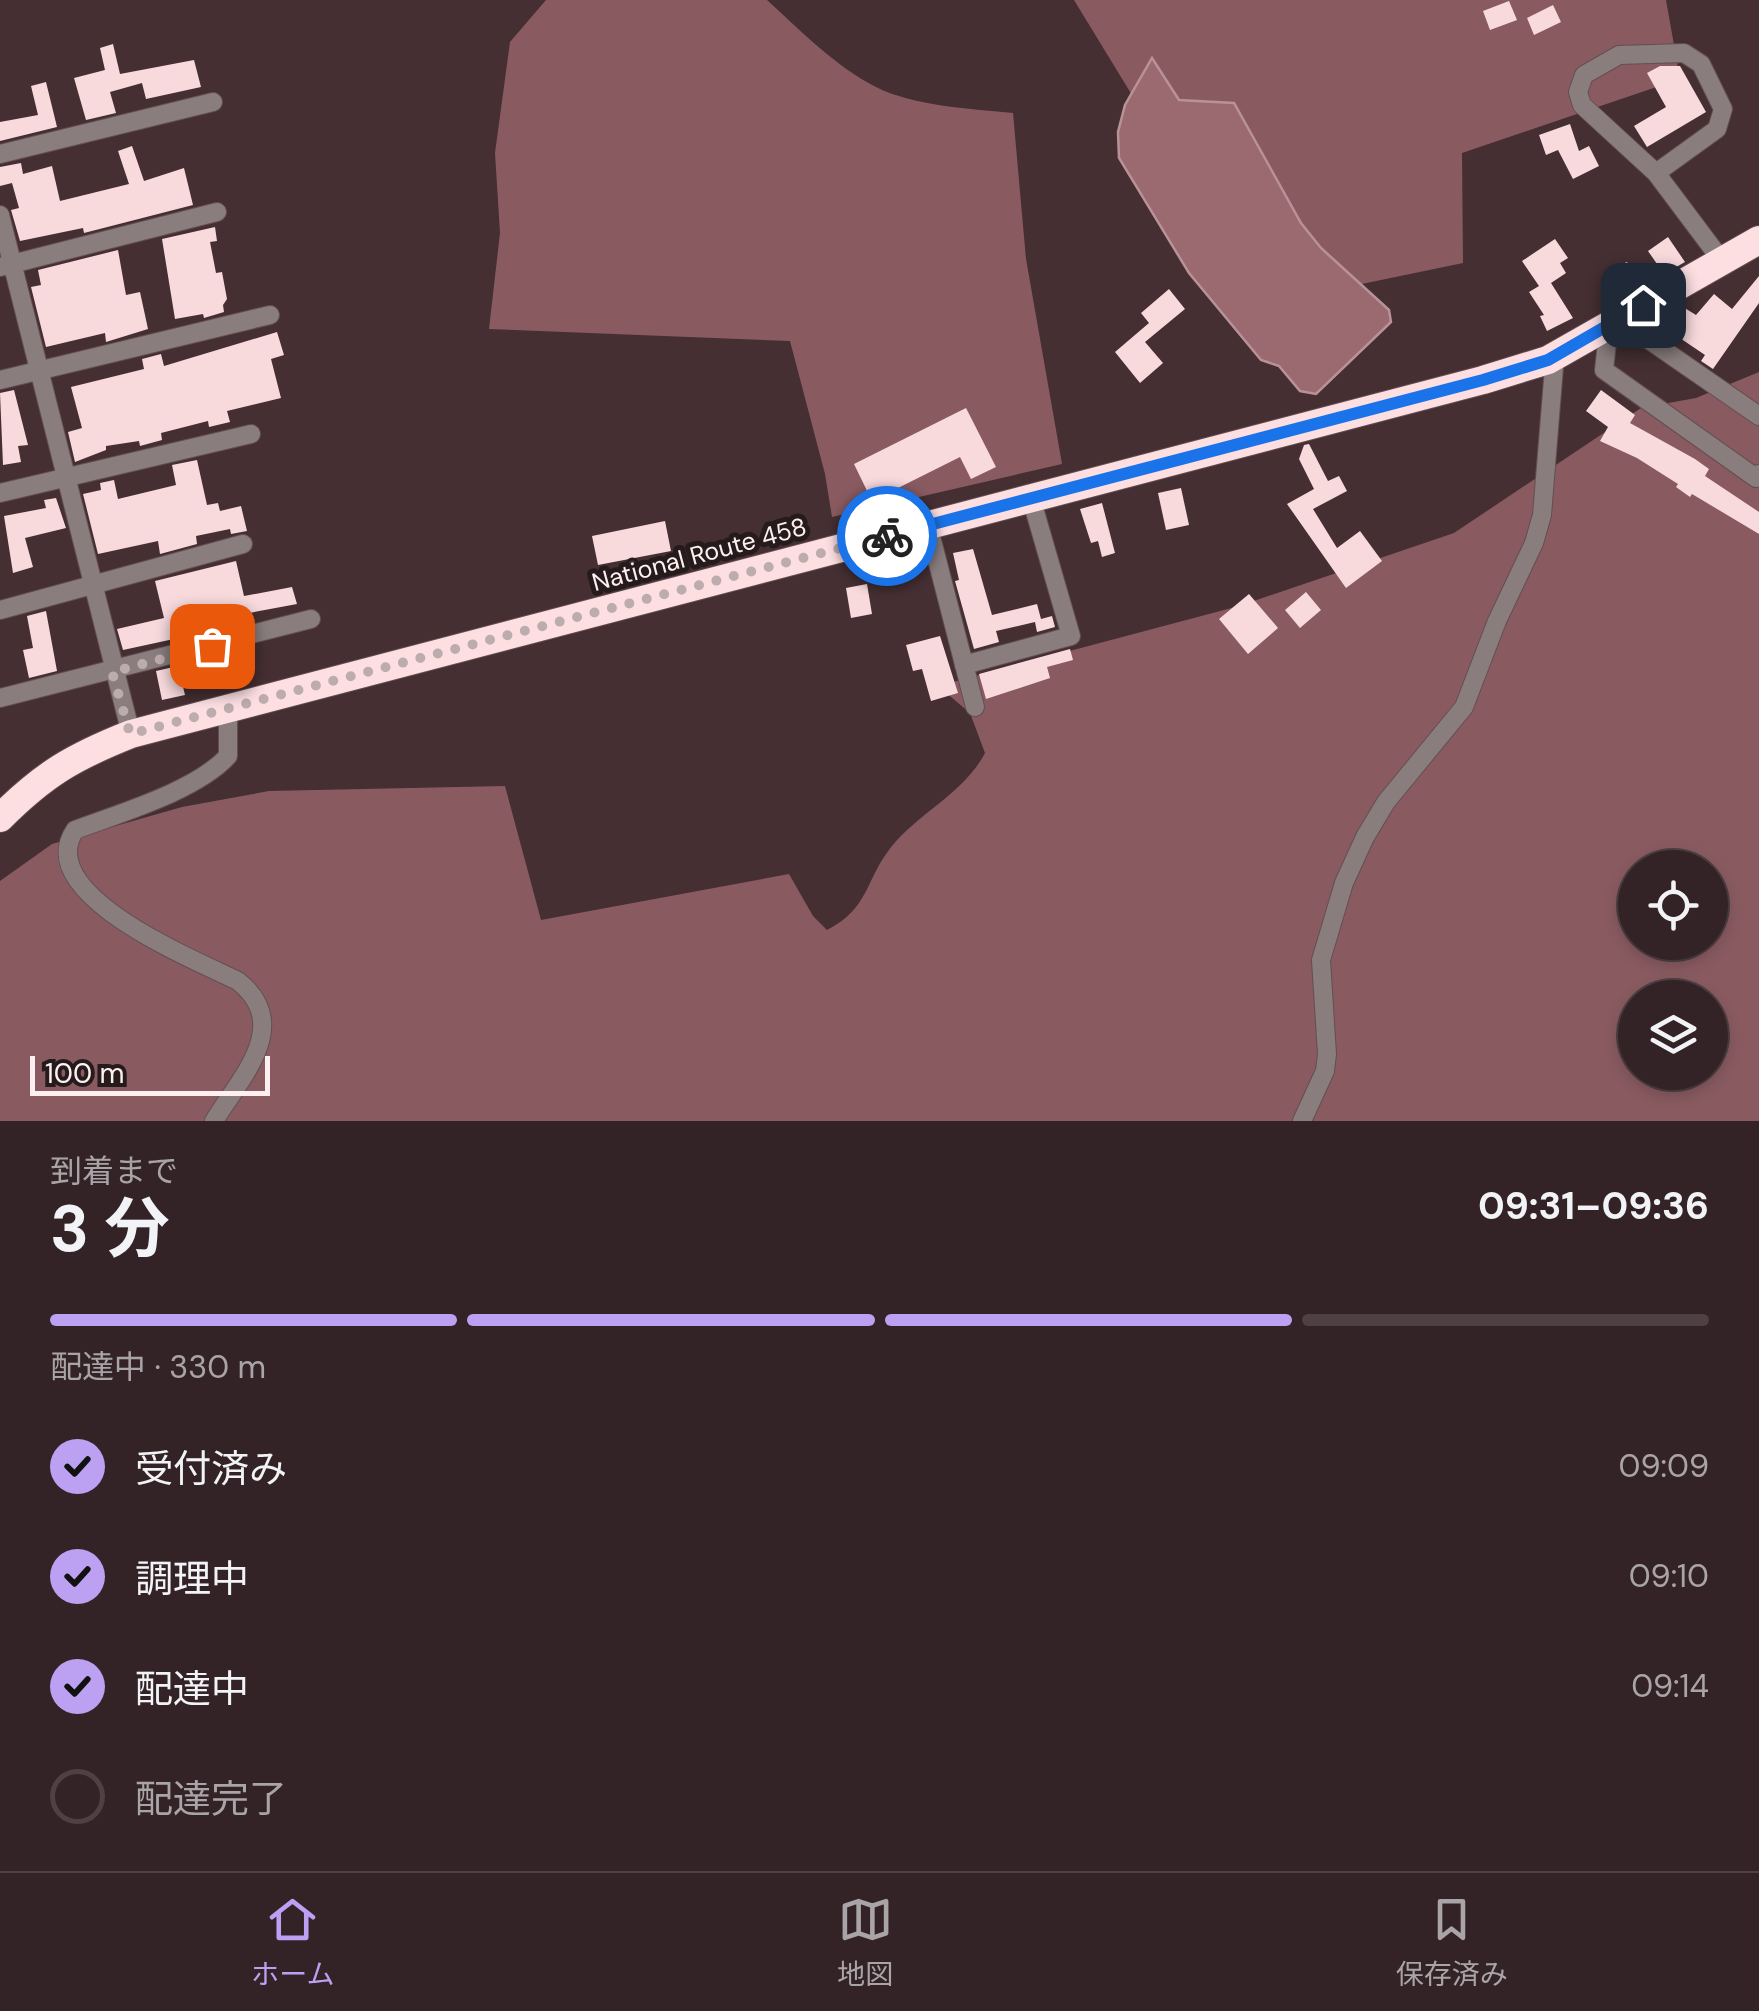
<!DOCTYPE html>
<html lang="ja">
<meta charset="utf-8">
<style>
body{margin:0;font-family:"DM Sans","Noto Sans JP",sans-serif;background:#3c2b2e;color:#f1f3f6;height:100vh;display:flex;flex-direction:column;font-size:38px;white-space:nowrap}
*{box-sizing:border-box;margin:0}
p{font-size:32px;color:#a9a4a7}
.icon{flex:none;width:55px;height:55px;fill:none;stroke:currentColor;stroke-width:2;stroke-linecap:round;stroke-linejoin:round}
.map{position:relative;height:1121px;overflow:hidden}
.details{display:flex;flex-direction:column;background:#342326;flex:1}
.details>*{flex:none}
.buttons{position:absolute;left:1618px;top:850px;display:grid;gap:20px}
.buttons a{display:grid;place-items:center;width:110px;height:110px;border-radius:50%;background:#342326;box-shadow:0 5px 15px #0003,0 0 0 2px #4e4043;font-size:50px}
.scale{position:absolute;left:30px;bottom:25px;width:240px;box-sizing:border-box;padding-left:10px;border:5px solid #feeff1;border-top:0;font-size:28px;line-height:35px;white-space:nowrap;color:#feeff1;-webkit-text-stroke:8px #251b1c;paint-order:stroke}
.pin{position:absolute;display:grid;place-items:center;width:85px;height:85px;color:#fff;margin:-42px;border-radius:20px;box-shadow:0 5px 15px #0006}
.courier{position:absolute;display:grid;place-items:center;width:100px;height:100px;margin:-50px;border:8px solid #1a73e8;border-radius:50%;background:#fff;color:#222;box-shadow:0 2px 12px #0007}
.summary em{font-style:normal;font-weight:700}
.summary div{display:flex;flex-direction:column-reverse}
.summary{display:flex;align-items:center;justify-content:space-between;height:170px;padding:0 50px}
h1{font-size:65px;font-weight:700;line-height:75px}
.bar{display:grid;grid-template-columns:repeat(4,1fr);gap:15px 10px;align-content:center;height:120px;padding:0 50px}
.bar i{height:12px;border-radius:8px;background:#4e4043}
.bar .selected{background:#bca0f2}
.bar p{grid-column:span 4}
ol{padding:0 50px;list-style:none}
li{display:flex;align-items:center;gap:30px;height:110px}
li p{margin-inline-start:auto}
li .icon{padding:10px;border-radius:50%;background:#bca0f2;color:#111;stroke-width:4}
li:last-child{color:#a9a4a7}
li i{width:55px;height:55px;border:5px solid #4e4043;border-radius:50%}
.menu{display:flex;justify-content:space-around;align-items:center;height:140px;border-top:2px solid #4e4043;background:#342326;font-size:28px;color:#a9a4a7}
.menu a{display:grid;justify-items:center;gap:5px}
.menu .selected{color:#bca0f2}
.map>svg:first-child{display:block}
</style>
<div class="map">
<svg width="1759" height="1121" viewBox="0 0 1759 1121">
<rect width="100%" height="100%" fill="#452f32"/>
<g fill="#895b61" fill-rule="evenodd">
<path d="M 546,0 L 767,0 C 800,30 836,67 876,87 C 913,106 973,109 1013,113 L 1026,259 L 1062,464 L 832,517 L 825,474 L 790,341 L 489,329 L 500,233 L 495,153 L 510,42 Z"/>
<polygon points="1074,0 1666,0 1680,79 1462,153 1463,263 1260,305"/>
<path d="M 1759,372 L 1759,1121 L 0,1121 L 0,881 L 52,844 L 182,807 L 269,791 L 505,786 L 541,920 L 789,874 L 813,916 L 827,930 C 870,908 865,879 892,846 C 920,812 964,793 985,753 L 970,713 L 938,686 L 1239,606 L 1454,533 L 1641,408 L 1696,398 ZM 1635,868 L 1710,868 L 1710,942 L 1635,942 ZM 1635,998 L 1710,998 L 1710,1072 L 1635,1072 Z"/>
</g>
<polygon fill="#9a6a70" stroke="#b89297" stroke-width="2.5" points="1152,58 1179,100 1234,103 1301,223 1321,248 1389,310 1391,322 1316,394 1300,391 1279,366 1261,360 1189,273 1119,158 1118,132 1125,105"/>
<g fill="#f8dadd">
<polygon points="1509,1 1517,20 1490,30 1483,11"/>
<polygon points="1553,5 1561,22 1534,35 1527,18"/>
<polygon points="113,44 120,74 194,60 201,87 146,99 142,83 110,92 116,113 86,120 74,78 105,70 100,48"/>
<polygon points="1660,66 1680,66 1706,112 1647,147 1634,126 1666,107 1647,73"/>
<polygon points="46,82 57,127 0,141 0,122 38,115 31,86"/>
<polygon points="1570,124 1579,151 1589,146 1599,166 1573,179 1558,150 1546,155 1539,135"/>
<polygon points="132,146 144,181 184,168 193,205 84,233 83,228 20,241 11,210 19,208 12,183 0,186 0,167 21,163 23,174 52,166 60,201 129,184 118,151"/>
<polygon points="215,227 217,241 210,242 216,273 222,272 227,299 223,305 224,312 204,318 203,314 175,319 162,239"/>
<polygon points="1668,237 1685,262 1664,274 1648,251"/>
<polygon points="1555,239 1568,258 1560,263 1566,273 1551,283 1573,318 1547,331 1540,316 1544,315 1529,292 1539,286 1522,261"/>
<polygon points="118,250 126,295 140,292 148,329 106,342 105,333 46,347 31,287 41,285 38,270"/>
<polygon points="1626,262 1640,269 1627,295 1621,298 1611,293"/>
<polygon points="1759,276 1759,303 1713,369 1701,361 1705,355 1668,330 1683,307 1696,315 1714,294 1732,309"/>
<polygon points="1169,289 1185,309 1145,342 1163,363 1140,383 1115,352 1149,323 1141,313"/>
<polygon points="277,332 284,355 271,359 281,398 227,411 230,422 209,427 208,421 161,433 162,440 140,446 139,441 106,446 106,450 75,462 68,432 82,428 71,387 144,369 142,359 161,354 164,366"/>
<polygon points="14,390 28,445 18,446 21,462 3,465 0,393"/>
<polygon points="1601,390 1635,415 1630,423 1695,459 1709,469 1705,476 1759,512 1759,534 1692,494 1690,497 1676,487 1678,484 1637,458 1600,441 1608,427 1586,411"/>
<polygon points="966,408 996,467 971,479 960,457 872,501 854,464"/>
<polygon points="1309,444 1328,481 1339,476 1347,491 1313,509 1337,548 1360,531 1382,561 1346,588 1287,504 1314,489 1299,459 1304,445"/>
<polygon points="197,460 207,505 218,503 220,511 241,506 247,531 231,534 230,529 196,536 197,544 160,554 158,541 98,554 83,494 101,490 100,483 114,480 118,499 176,485 172,465"/>
<polygon points="1181,488 1189,525 1166,530 1158,493"/>
<polygon points="56,498 66,528 25,538 33,567 13,573 4,516 46,508 44,500"/>
<polygon points="1102,503 1115,553 1102,557 1098,541 1091,543 1080,509"/>
<polygon points="665,521 671,551 598,565 592,536"/>
<polygon points="973,549 992,615 1037,604 1041,619 1052,616 1055,627 1037,632 1035,622 996,631 999,642 974,649 955,581 959,580 953,553"/>
<polygon points="236,561 244,596 292,587 297,604 217,619 220,629 123,650 117,629 164,618 155,581"/>
<polygon points="867,584 872,614 851,618 846,588"/>
<polygon points="1306,592 1321,610 1300,628 1285,610"/>
<polygon points="1249,594 1278,628 1248,654 1219,619"/>
<polygon points="46,611 57,671 29,678 23,650 33,648 27,616"/>
<polygon points="940,636 958,693 931,701 922,669 913,671 906,645"/>
<polygon points="1070,649 1073,660 1047,667 1050,678 986,699 979,674"/>
<polygon points="178,666 185,695 162,700 156,671"/>
</g>
<g fill="none" stroke-linecap="round" stroke-linejoin="round">
<defs>
<g id="minor">
<polyline points="0,154 213,102"/>
<polyline points="1656,173 1717,129 1723,109 1701,64 1684,53 1619,55 1584,75 1578,92 1582,105 1656,173 1722,261"/>
<polyline points="0,215 131,734"/>
<polyline points="0,267 217,212"/>
<polyline points="1609,325 1604,370 1756,478 1759,474"/>
<polyline points="1607,340 1639,333 1759,416"/>
<polyline points="0,380 270,315"/>
<polyline points="0,493 251,434"/>
<polyline points="928,525 975,707"/>
<polyline points="0,610 243,544"/>
<polyline points="964,665 1071,636 1031,498"/>
<polyline points="0,698 311,619"/>
<path d="M 214,1121 C 241,1077 293,1025 238,981 C 193,959 32,894 75,830 C 120,813 196,791 228,756 L 228,709"/>
<polyline points="1302,1121 1325,1071 1327,1054 1321,960 1344,883 1365,837 1386,802 1464,707 1497,621 1534,543 1542,515 1555,355"/>
</g>
<path id="highway" d="M 0,818 C 44,774 73,757 131,734 L 1483,380 L 1548,360 L 1759,240"/>
</defs>
<use href="#minor" stroke="#634e51" stroke-width="20"/>
<use href="#highway" stroke="#634e51" stroke-width="30"/>
<use href="#minor" stroke="#897d7e" stroke-width="18"/>
<use href="#highway" stroke="#fddfe2" stroke-width="28"/>
</g>
<g fill="none" stroke-linecap="round" stroke-linejoin="round">
<polyline stroke="#bdacae" stroke-width="10" stroke-dasharray="0 18" points="212,646 112,672 130,734 887,536"/>
<polyline stroke="#1a73e8" stroke-width="12" points="887,536 1483,380 1548,360 1643,305"/>
</g>
<g text-anchor="middle" stroke-width="10" stroke-linejoin="round" paint-order="stroke">
<g font-size="25" fill="#feeff1" stroke="#251b1c">
<text transform="translate(699 554) rotate(-15)" y="9">National Route 458</text>
</g>
</g>
</svg>
<div class="buttons">
<a><svg class="icon" aria-label="locate" viewBox="0 0 24 24"><circle cx="12" cy="12" r="6"/><path d="M12 2v4M12 18v4M2 12h4M18 12h4"/></svg></a>
<a><svg class="icon" aria-label="layers" viewBox="0 0 24 24"><path d="M12 4l9 5-9 5-9-5zM3 14l9 5 9-5"/></svg></a>
</div>
<div class="scale">100 m</div>
<div class="pin" style="left:212px;top:646px;background:#ea580c"><svg class="icon" aria-label="bag" viewBox="0 0 24 24"><path d="M5 8h14l-1 12H6zM9 8a3 3 0 0 1 6 0"/></svg></div>
<div class="pin" style="left:1643px;top:305px;background:#1f2937"><svg class="icon" aria-label="home" viewBox="0 0 24 24"><path d="M3 11l9-7 9 7M6 9v11h12V9"/></svg></div>
<div class="courier" style="left:887px;top:536px"><svg class="icon" aria-label="bike" viewBox="0 0 24 24"><circle cx="6" cy="16" r="4"/><circle cx="18" cy="16" r="4"/><path d="M6 16l4-8h5l3 8M10 8l3 8H6M13 5h3"/></svg></div>
</div>
<section class="details">
<div class="summary"><div><h1>3 分</h1><p>到着まで</p></div><em>09:31–09:36</em></div>
<div class="bar"><i class="selected"></i><i class="selected"></i><i class="selected"></i><i></i><p>配達中 · 330 m</p></div>
<ol>
<li><svg class="icon" aria-label="check" viewBox="0 0 24 24"><path d="M5 12l5 5 9-10"/></svg>受付済み<p>09:09</p></li>
<li><svg class="icon" aria-label="check" viewBox="0 0 24 24"><path d="M5 12l5 5 9-10"/></svg>調理中<p>09:10</p></li>
<li><svg class="icon" aria-label="check" viewBox="0 0 24 24"><path d="M5 12l5 5 9-10"/></svg>配達中<p>09:14</p></li>
<li><i></i>配達完了</li>
</ol>
</section>
<nav class="menu">
<a class="selected"><svg class="icon" aria-label="home" viewBox="0 0 24 24"><path d="M3 11l9-7 9 7M6 9v11h12V9"/></svg>ホーム</a>
<a><svg class="icon" aria-label="map" viewBox="0 0 24 24"><path d="M3 6l6-2 6 2 6-2v14l-6 2-6-2-6 2zM9 4v14M15 6v14"/></svg>地図</a>
<a><svg class="icon" aria-label="saved" viewBox="0 0 24 24"><path d="M7 4h10v16l-5-4-5 4z"/></svg>保存済み</a>
</nav>
